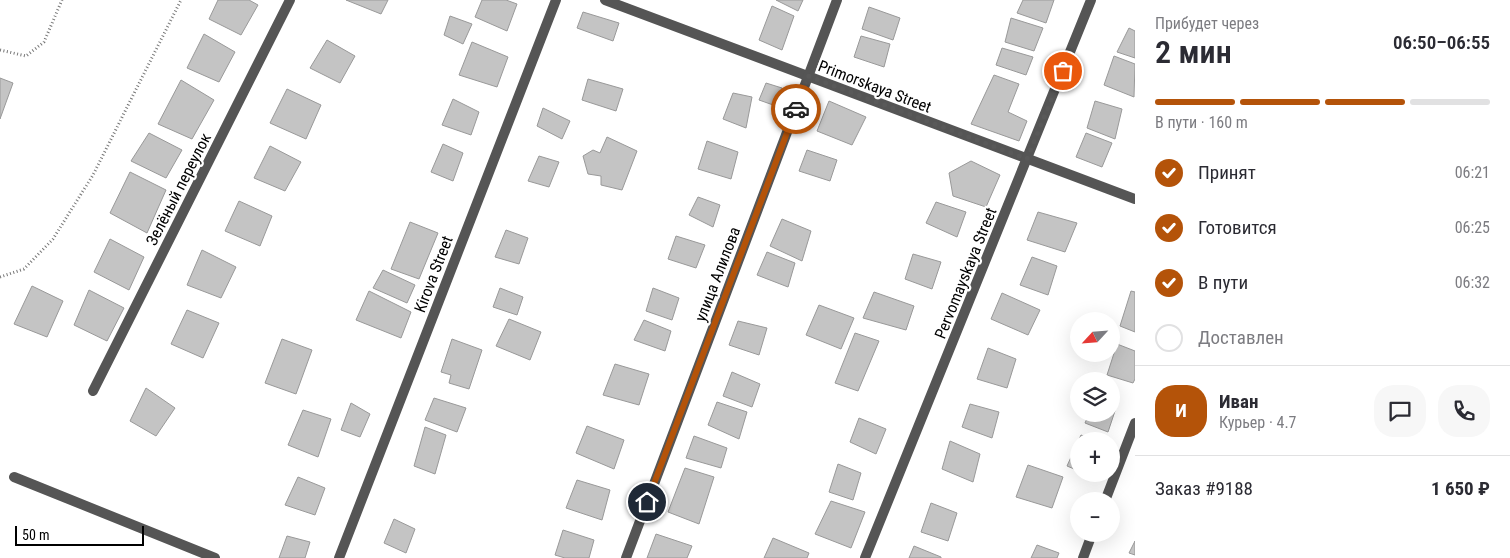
<!DOCTYPE html>
<html lang="ru">
<meta charset="utf-8">
<style>
body{margin:0;font-family:"Roboto Condensed",sans-serif;background:#f7f7f7;color:#2b2b33;height:100vh;display:flex;flex-direction:column;font-size:19px;white-space:nowrap}
*{box-sizing:border-box;margin:0}
p{font-size:16px;color:#7c7c81}
.icon{flex:none;width:28px;height:28px;fill:none;stroke:currentColor;stroke-width:2;stroke-linecap:round;stroke-linejoin:round}
.map{position:relative;flex:1;overflow:hidden}
.panel{display:flex;flex-direction:column;background:#fff;width:375px}
.panel>*{flex:none}
.needle{width:32px;rotate:244deg}
.tools{position:absolute;left:1070px;top:312px;display:grid;gap:10px}
.tools a{display:grid;place-items:center;width:50px;height:50px;border-radius:50%;background:#fff;box-shadow:0 5px 20px #0002;font-size:25px}
.scale{position:absolute;left:15px;bottom:12px;width:129px;box-sizing:border-box;padding-left:5px;border:2px solid #000;border-top:0;font-size:14px;line-height:18px;white-space:nowrap;color:#000;-webkit-text-stroke:4px #fff;paint-order:stroke}
.pin{position:absolute;display:grid;place-items:center;width:42px;height:42px;color:#fff;margin:-21px;border:2px solid #fff;border-radius:50%;box-shadow:0 1px 5px #0007}
.courier{position:absolute;display:grid;place-items:center;width:50px;height:50px;margin:-25px;border:4px solid #b45309;border-radius:50%;background:#fff;color:#222;box-shadow:0 1px 6px #0007}
.headline em{font-style:normal;font-weight:600}
.headline div{display:flex;flex-direction:column-reverse}
.headline{display:flex;align-items:center;justify-content:space-between;height:85px;padding:0 20px}
h1{font-size:32px;font-weight:600;line-height:38px}
.bar{display:grid;grid-template-columns:repeat(4,1fr);gap:8px 5px;align-content:center;height:60px;padding:0 20px}
.bar i{height:6px;border-radius:4px;background:#e1e1e2}
.bar .active{background:#b45309}
.bar p{grid-column:span 4}
.line{display:flex;align-items:center;gap:12px;padding:0 20px;border-top:1px solid #e1e1e2}
.line div{flex:1}
.round{display:grid;place-items:center;flex:none;width:52px;height:52px;border-radius:20px;background:#f7f7f7}
ol{padding:0 20px;list-style:none}
li{display:flex;align-items:center;gap:15px;height:55px}
li p{margin-inline-start:auto}
li .icon{padding:5px;border-radius:50%;background:#b45309;color:#fff;stroke-width:4}
li:last-child{color:#7c7c81}
li i{width:28px;height:28px;border:2px solid #e1e1e2;border-radius:50%}
main{display:flex;flex:1;min-height:0}
.map>svg:first-child{display:block}
</style>
<main>
<div class="map">
<svg width="1135" height="558" viewBox="0 0 1135 558">
<rect width="100%" height="100%" fill="#fff"/>
<g fill="#c4c4c4" stroke="#999">
<polygon points="218,0 249,0 258,5 241,35 209,19"/>
<polygon points="346,0 388,0 381,14"/>
<polygon points="482,0 506,0 517,4 507,31 475,17"/>
<polygon points="776,0 803,0 798,11"/>
<polygon points="1023,0 1054,0 1046,23 1017,13"/>
<polygon points="772,6 794,16 782,50 759,40"/>
<polygon points="869,7 900,18 893,40 862,29"/>
<polygon points="583,12 619,23 613,41 577,28"/>
<polygon points="450,16 472,24 463,44 444,35"/>
<polygon points="1011,18 1043,28 1034,51 1005,42"/>
<polygon points="1129,28 1135,31 1135,58 1117,52"/>
<polygon points="204,34 235,52 219,82 187,68"/>
<polygon points="861,36 890,44 884,67 854,57"/>
<polygon points="327,40 355,56 340,83 310,68"/>
<polygon points="472,42 508,57 497,87 459,75"/>
<polygon points="1002,48 1033,57 1026,75 996,65"/>
<polygon points="1114,56 1135,64 1134,97 1104,85"/>
<polygon points="994,75 1019,84 1008,112 1027,121 1019,141 971,124"/>
<polygon points="0,78 13,83 0,119"/>
<polygon points="588,79 623,89 616,111 582,100"/>
<polygon points="181,80 214,100 192,139 158,124"/>
<polygon points="766,83 782,88 776,106 759,100"/>
<polygon points="287,89 321,105 306,139 270,123"/>
<polygon points="733,93 752,97 746,128 723,119"/>
<polygon points="453,99 479,112 471,135 442,125"/>
<polygon points="829,101 866,117 852,145 817,131"/>
<polygon points="1095,101 1122,109 1115,139 1087,128"/>
<polygon points="543,108 570,121 562,139 537,126"/>
<polygon points="149,133 182,150 166,178 131,161"/>
<polygon points="1086,133 1112,143 1102,167 1076,157"/>
<polygon points="607,137 637,151 622,190 601,185 601,176 588,174 583,156 593,150 600,153"/>
<polygon points="707,141 738,152 731,179 698,169"/>
<polygon points="443,144 463,153 453,181 431,172"/>
<polygon points="270,146 301,162 285,191 254,178"/>
<polygon points="807,150 837,160 830,181 799,171"/>
<polygon points="539,156 559,162 549,187 528,181"/>
<polygon points="971,161 1000,175 986,207 953,196 949,173"/>
<polygon points="130,172 166,190 147,233 110,213"/>
<polygon points="698,197 720,205 713,227 689,215"/>
<polygon points="239,201 272,216 260,246 225,231"/>
<polygon points="936,202 966,212 957,237 926,223"/>
<polygon points="1038,212 1077,223 1065,252 1027,240"/>
<polygon points="782,219 811,231 802,261 770,246"/>
<polygon points="410,222 438,233 419,279 391,269"/>
<polygon points="506,230 528,238 519,264 495,257"/>
<polygon points="676,236 705,245 696,268 668,259"/>
<polygon points="110,239 144,257 129,290 94,272"/>
<polygon points="202,250 236,267 221,298 187,285"/>
<polygon points="767,252 795,263 788,287 757,275"/>
<polygon points="913,254 941,262 932,289 905,279"/>
<polygon points="1032,257 1057,266 1048,295 1020,285"/>
<polygon points="383,270 415,285 407,303 373,288"/>
<polygon points="32,286 63,301 47,337 14,324"/>
<polygon points="500,288 523,297 517,315 493,307"/>
<polygon points="653,288 679,298 672,320 646,311"/>
<polygon points="89,290 124,308 107,341 74,325"/>
<polygon points="369,291 411,312 401,338 356,320"/>
<polygon points="1131,291 1135,292 1135,332 1120,326"/>
<polygon points="874,292 914,306 906,330 863,318"/>
<polygon points="1002,293 1040,310 1028,335 991,319"/>
<polygon points="819,305 854,318 841,349 806,335"/>
<polygon points="187,310 219,323 203,358 171,344"/>
<polygon points="509,319 541,332 530,360 496,346"/>
<polygon points="644,320 671,331 665,351 634,340"/>
<polygon points="738,321 767,328 759,355 729,345"/>
<polygon points="855,333 879,341 858,391 835,383"/>
<polygon points="282,339 312,350 296,394 265,383"/>
<polygon points="452,339 482,350 469,389 449,383 451,375 441,372"/>
<polygon points="1117,344 1135,351 1135,379 1133,383 1107,375"/>
<polygon points="988,348 1016,359 1007,388 977,379"/>
<polygon points="615,364 649,374 639,405 603,395"/>
<polygon points="732,372 760,384 752,407 723,396"/>
<polygon points="146,388 175,408 156,436 130,421"/>
<polygon points="434,398 466,408 457,432 425,420"/>
<polygon points="717,402 747,412 739,439 708,425"/>
<polygon points="351,403 370,414 360,437 341,430"/>
<polygon points="970,404 999,412 992,438 962,427"/>
<polygon points="1111,406 1116,408 1108,432 1085,423 1089,414 1111,414"/>
<polygon points="303,410 331,419 318,457 288,445"/>
<polygon points="859,418 886,429 876,454 850,442"/>
<polygon points="587,426 624,440 614,469 576,453"/>
<polygon points="425,427 446,435 435,474 414,466"/>
<polygon points="1081,435 1097,441 1079,441 1079,471 1067,466"/>
<polygon points="694,436 727,448 721,468 686,458"/>
<polygon points="950,441 980,454 973,482 942,469"/>
<polygon points="838,464 861,473 853,500 829,492"/>
<polygon points="1028,465 1063,477 1052,508 1016,497"/>
<polygon points="685,468 714,477 699,524 668,512"/>
<polygon points="298,477 325,488 315,515 285,505"/>
<polygon points="577,480 610,490 602,520 566,508"/>
<polygon points="831,501 865,512 851,548 815,534"/>
<polygon points="931,503 957,513 948,541 921,532"/>
<polygon points="394,519 415,529 406,553 384,543"/>
<polygon points="563,530 594,540 589,558 565,558 555,555"/>
<polygon points="656,534 692,546 687,558 647,558"/>
<polygon points="287,536 310,542 305,558 279,558"/>
<polygon points="773,538 809,553 807,558 764,558"/>
<polygon points="1135,541 1135,555 1129,553"/>
<polygon points="1037,545 1059,553 1057,558 1031,558"/>
<polygon points="914,546 941,557 941,558 909,558"/>
</g>
<g fill="none" stroke-linecap="round" stroke-linejoin="round">
<g stroke="#777" stroke-width="3" stroke-dasharray="1 2.5" stroke-linecap="butt">
<polyline points="0,50 26,56 44,42 62,0"/>
<polyline points="0,277 24,269 53,239 93,175 181,0"/>
</g>
<g stroke="#555" stroke-width="10">
<polyline points="605,0 1135,199"/>
<polyline points="93,391 290,0"/>
<polyline points="14,477 215,558"/>
<polyline points="1105,501 1135,423"/>
<polyline points="339,558 556,0"/>
<polyline points="626,558 837,0"/>
<polyline points="865,558 1091,0"/>
<polyline points="1083,558 1092,534"/>
</g>
</g>
<g fill="none" stroke-linecap="round" stroke-linejoin="round">
<polyline stroke="#595959" stroke-width="5" stroke-dasharray="0 9" points="796,109 808,76 1027,159 1063,71"/>
<polyline stroke="#b45309" stroke-width="6" points="647,502 796,109"/>
</g>
<g text-anchor="middle" stroke-width="4.5" stroke-linejoin="round" paint-order="stroke">
<g font-size="16" fill="#000" stroke="#fff">
<text transform="translate(875 86) rotate(21)" y="6">Primorskaya Street</text>
<text transform="translate(178 189) rotate(-63)" y="6">Зелёный переулок</text>
<text transform="translate(965 273) rotate(-68)" y="6">Pervomayskaya Street</text>
<text transform="translate(433 274) rotate(-69)" y="6">Kirova Street</text>
<text transform="translate(717 274) rotate(-69)" y="6">улица Алилова</text>
</g>
</g>
</svg>
<div class="tools">
<a><svg class="needle" viewBox="-14 -14 28 28"><path d="M0-13l5 13h-10z" fill="#e53935"/><path d="M0 13l5-13h-10z" fill="#7c7c81"/></svg></a>
<a><svg class="icon" aria-label="layers" viewBox="0 0 24 24"><path d="M12 4l9 5-9 5-9-5zM3 14l9 5 9-5"/></svg></a>
<a>+</a>
<a>−</a>
</div>
<div class="scale">50 m</div>
<div class="pin" style="left:1063px;top:71px;background:#ea580c"><svg class="icon" aria-label="bag" viewBox="0 0 24 24"><path d="M5 8h14l-1 12H6zM9 8a3 3 0 0 1 6 0"/></svg></div>
<div class="pin" style="left:647px;top:502px;background:#1f2937"><svg class="icon" aria-label="home" viewBox="0 0 24 24"><path d="M3 11l9-7 9 7M6 9v11h12V9"/></svg></div>
<div class="courier" style="left:796px;top:109px"><svg class="icon" aria-label="car" viewBox="0 0 24 24"><path d="M5 17H2v-5l4-1 3-4h7l3 4 3 1v5h-3M9 17h6M6 11h13"/><circle cx="7" cy="17" r="2"/><circle cx="17" cy="17" r="2"/></svg></div>
</div>
<section class="panel">
<div class="headline"><div><h1>2 мин</h1><p>Прибудет через</p></div><em>06:50–06:55</em></div>
<div class="bar"><i class="active"></i><i class="active"></i><i class="active"></i><i></i><p>В пути · 160 m</p></div>
<ol>
<li><svg class="icon" aria-label="check" viewBox="0 0 24 24"><path d="M5 12l5 5 9-10"/></svg>Принят<p>06:21</p></li>
<li><svg class="icon" aria-label="check" viewBox="0 0 24 24"><path d="M5 12l5 5 9-10"/></svg>Готовится<p>06:25</p></li>
<li><svg class="icon" aria-label="check" viewBox="0 0 24 24"><path d="M5 12l5 5 9-10"/></svg>В пути<p>06:32</p></li>
<li><i></i>Доставлен</li>
</ol>
<div class="line" style="height:90px"><b class="round" style="background:#b45309;color:#fff">И</b><div><b>Иван</b><p>Курьер · 4.7</p></div><a class="round"><svg class="icon" aria-label="chat" viewBox="0 0 24 24"><path d="M4 5h16v11H9l-5 4z"/></svg></a><a class="round"><svg class="icon" aria-label="phone" viewBox="0 0 24 24"><path d="M5 4h4l2 5-3 2q2 4 5 5l2-3 5 2v4C11 20 4 13 5 4z"/></svg></a></div>
<div class="line" style="height:65px"><div>Заказ #9188</div><b>1 650 ₽</b></div>
</section>
</main>
